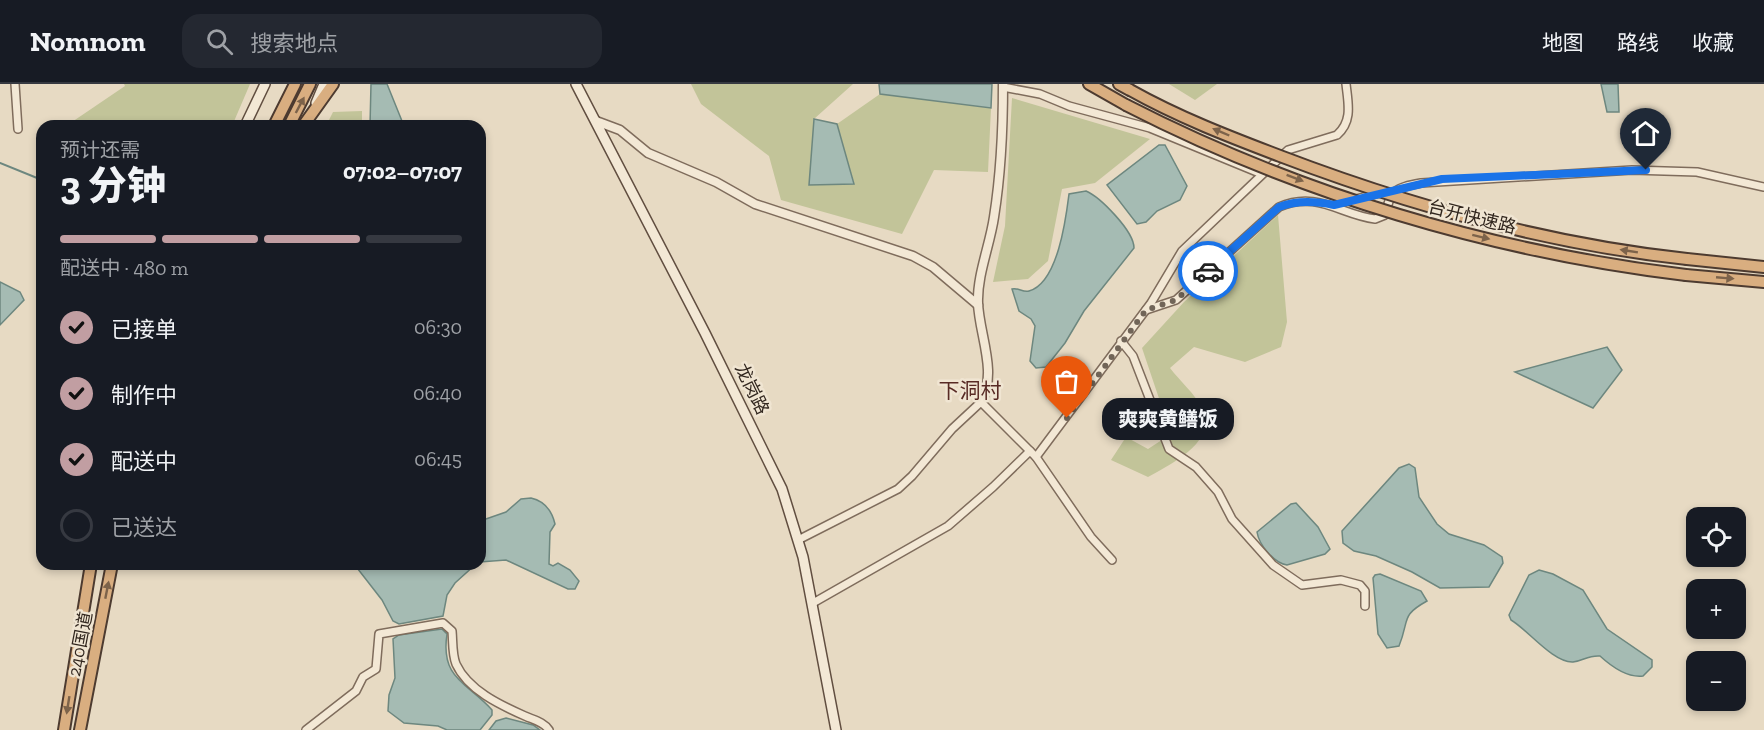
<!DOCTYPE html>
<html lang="zh">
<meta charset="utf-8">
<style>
body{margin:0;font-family:"Zilla Slab","Noto Sans SC",serif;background:#242831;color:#f1f3f6;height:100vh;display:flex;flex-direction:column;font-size:22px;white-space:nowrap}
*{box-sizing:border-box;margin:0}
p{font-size:20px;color:#9ea1a6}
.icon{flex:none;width:33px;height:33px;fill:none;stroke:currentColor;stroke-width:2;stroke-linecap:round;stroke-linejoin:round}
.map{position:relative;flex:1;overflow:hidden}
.drawer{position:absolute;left:36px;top:36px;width:450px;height:450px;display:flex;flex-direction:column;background:#171b24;border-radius:18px;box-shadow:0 3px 9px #0003}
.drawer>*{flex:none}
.buttons{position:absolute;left:1686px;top:423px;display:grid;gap:12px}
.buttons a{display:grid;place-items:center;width:60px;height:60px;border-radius:12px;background:#171b24;box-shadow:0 3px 9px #0003;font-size:30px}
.pin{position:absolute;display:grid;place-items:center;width:51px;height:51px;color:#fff;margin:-62px -26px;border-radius:50% 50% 50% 0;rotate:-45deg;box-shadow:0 0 6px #0007}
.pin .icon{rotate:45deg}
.courier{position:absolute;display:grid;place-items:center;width:60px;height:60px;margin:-30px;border:4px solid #1a73e8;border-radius:50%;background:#fff;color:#222;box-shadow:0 2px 8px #0007}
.bubble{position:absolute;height:42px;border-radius:18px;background:#171b24;box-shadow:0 3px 9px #0003;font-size:20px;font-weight:800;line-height:42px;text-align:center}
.head em{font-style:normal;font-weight:800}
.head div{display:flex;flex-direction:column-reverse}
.head{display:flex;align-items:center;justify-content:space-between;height:102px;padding:0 24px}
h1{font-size:39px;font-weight:800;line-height:45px}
.bar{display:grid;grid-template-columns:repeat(4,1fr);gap:9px 6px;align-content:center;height:72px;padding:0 24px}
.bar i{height:8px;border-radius:4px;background:#363941}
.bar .active{background:#c19ea2}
.bar p{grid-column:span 4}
ol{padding:0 24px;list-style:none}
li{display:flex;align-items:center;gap:18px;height:66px}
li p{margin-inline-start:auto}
li .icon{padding:6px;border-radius:50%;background:#c19ea2;color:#111;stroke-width:4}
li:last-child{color:#9ea1a6}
li i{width:33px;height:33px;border:3px solid #363941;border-radius:50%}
header{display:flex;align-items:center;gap:36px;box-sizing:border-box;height:84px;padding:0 30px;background:#171b24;border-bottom:2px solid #363941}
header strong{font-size:28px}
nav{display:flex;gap:33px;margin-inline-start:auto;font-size:21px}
.search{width:420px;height:54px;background:#242831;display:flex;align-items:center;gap:15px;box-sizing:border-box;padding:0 21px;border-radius:18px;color:#9ea1a6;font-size:22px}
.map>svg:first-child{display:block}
</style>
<header>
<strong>Nomnom</strong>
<div class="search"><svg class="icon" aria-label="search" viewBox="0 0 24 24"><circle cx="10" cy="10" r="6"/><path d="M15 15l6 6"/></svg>搜索地点</div>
<nav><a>地图</a><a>路线</a><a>收藏</a></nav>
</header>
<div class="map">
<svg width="1764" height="646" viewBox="0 0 1764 646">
<rect width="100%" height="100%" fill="#e7dac3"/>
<g fill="#c2c499">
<polygon points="124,0 250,0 232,42 66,42 125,2"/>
<polygon points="691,0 853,0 814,35 810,101 854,99 837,40 880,10 991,24 988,88 934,86 902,150 781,116 769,72 701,20"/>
<polygon points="1169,0 1217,0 1195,16"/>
<polygon points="1012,14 1150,55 1095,99 1062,105 1048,177 1028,195 993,198 1005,142"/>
<polygon points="362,27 362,42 326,42 333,28"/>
<path d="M 1278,131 L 1287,238 L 1281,263 L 1245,278 L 1194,263 L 1170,284 C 1180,297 1195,310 1202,324 C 1219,358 1170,380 1148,393 L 1111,376 L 1126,353 L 1148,365 L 1171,350 L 1142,264 L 1184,218 Z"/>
</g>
<g fill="#a5bbb3" stroke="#6d877f" stroke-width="1.5">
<polygon points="371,0 387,0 404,42 370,42"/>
<polygon points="879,0 992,0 991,24 880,10"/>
<polygon points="1601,0 1618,0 1619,28 1607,28"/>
<polygon points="814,35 837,40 854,100 809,101"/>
<polygon points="1159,61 1165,61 1187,102 1180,116 1157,127 1146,138 1137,140 1107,101"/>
<path d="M 1086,107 C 1100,113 1134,147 1134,164 L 1084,227 L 1065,259 L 1046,283 L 1036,284 L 1030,277 L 1035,242 L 1031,235 L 1019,227 L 1012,205 C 1018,203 1023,209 1029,207 C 1058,199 1066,134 1069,110 Z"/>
<polygon points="0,198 20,208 24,216 0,241"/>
<polygon points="1607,263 1622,286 1593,324 1515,288"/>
<polygon points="1409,380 1415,384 1419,413 1437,440 1449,450 1484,461 1502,473 1503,479 1489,503 1440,504 1412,488 1376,472 1354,467 1343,459 1342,447 1399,384"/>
<path d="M 531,414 C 544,417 552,427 555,440 L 550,448 L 549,480 L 553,482 L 558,479 L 570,486 L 579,497 L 575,505 L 568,505 L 506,476 L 480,478 L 480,437 L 506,428 L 521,415 Z"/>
<path d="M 1296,419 L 1318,443 L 1330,465 L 1325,470 L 1287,481 C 1274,479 1259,461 1257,448 L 1291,420 Z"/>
<polygon points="354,480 476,480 455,499 447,511 443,532 399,540 393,537 382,516"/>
<path d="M 1539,486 L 1553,490 L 1583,506 L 1607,545 L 1652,576 L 1652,583 L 1643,592 C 1627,594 1612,583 1600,572 C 1588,571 1583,577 1573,578 C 1553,579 1527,545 1511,536 L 1509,531 L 1529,491 Z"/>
<path d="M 1380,490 L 1421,507 L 1427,517 C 1400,532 1410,535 1399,562 L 1387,564 L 1378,550 L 1373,494 L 1375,491 Z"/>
<path d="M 442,545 L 447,550 C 440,595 468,599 492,626 L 492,631 L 480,646 L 447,646 L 438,642 L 404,639 L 388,627 L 389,611 L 395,594 L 393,555 L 399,551 Z"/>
<polygon points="506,634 533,641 540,646 489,646 496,637"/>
</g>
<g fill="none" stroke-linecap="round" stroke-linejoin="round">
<polyline stroke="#6d877f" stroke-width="2" points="0,79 42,96"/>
<defs>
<g id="minor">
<polyline points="15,0 18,45"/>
<polyline points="1003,3 1040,10 1069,22 1150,44 1262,90"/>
<polyline points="1356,115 1380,109"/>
<path d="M 1146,226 L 1176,216 L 1279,123 C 1317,106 1341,131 1375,135 L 1385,131 C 1391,105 1395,104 1421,99 L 1632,86 L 1697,88 L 1764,103"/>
<polyline points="1121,257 1133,272 1169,365 1196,383 1218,408 1232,435 1273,481 1302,501 1341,496 1360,501 1365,507 1365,522"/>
<path d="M 1036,373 L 1151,219 L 1182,167 L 1288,66 L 1337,51 C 1353,37 1348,19 1346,0"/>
<polyline points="798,456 898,405 912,392 952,345 981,318 1036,373 1091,453 1112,476"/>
<polyline points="813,519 948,442 993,403 1030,367"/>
<path d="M 306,646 L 356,607 L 363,593 L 376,585 L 379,550 L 443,539 L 452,547 C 453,557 452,570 456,580 C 468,606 500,621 525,632 C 534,636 544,638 549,646"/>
</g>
<g id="tertiary">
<polyline points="596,37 620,46 648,69 716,98 755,120 913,172 933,183 978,221"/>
<path d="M 981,318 C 998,289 979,250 978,219 C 977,191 990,161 994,133 C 1001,89 1003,45 1003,0"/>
</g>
<g id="secondary">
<polyline points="576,0 705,249 782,405 803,473 836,646"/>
<polyline points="316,19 324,0"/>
<polyline points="245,42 265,0"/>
</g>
<g id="trunk">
<polyline points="1089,0 1126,21"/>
<polyline points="1119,0 1130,6"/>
<polyline points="274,42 295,0"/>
<polyline points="289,42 310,0"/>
<polyline points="303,42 333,0"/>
<polyline points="1687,175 1764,183"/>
<polyline points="1686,191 1764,198"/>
<polyline points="64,646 91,480"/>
<polyline points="80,646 112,480"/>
</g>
</defs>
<use href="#minor" stroke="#7f6c5c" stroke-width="10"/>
<use href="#tertiary" stroke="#7f6c5c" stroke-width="11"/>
<use href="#secondary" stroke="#614e40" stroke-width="12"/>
<use href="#trunk" stroke="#4d3b30" stroke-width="14"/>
<use href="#minor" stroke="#f3e8d5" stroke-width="7"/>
<use href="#tertiary" stroke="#f3e8d5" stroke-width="8"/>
<use href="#secondary" stroke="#f3e8d5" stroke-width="9"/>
<use href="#trunk" stroke="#d9ae80" stroke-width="10"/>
<defs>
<g id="trunk-bridge">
<path d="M 1130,6 C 1178,33 1230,53 1280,72 C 1411,122 1547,160 1687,175"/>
<path d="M 1126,21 C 1299,110 1493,168 1686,191"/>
</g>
</defs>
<use href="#trunk-bridge" stroke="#4d3b30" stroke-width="14" stroke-linecap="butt"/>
<use href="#trunk-bridge" stroke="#d9ae80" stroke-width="10"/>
</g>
<defs><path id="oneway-solid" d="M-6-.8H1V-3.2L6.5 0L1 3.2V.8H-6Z" transform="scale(1.5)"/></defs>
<g fill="#7d634a">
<use href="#oneway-solid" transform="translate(300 21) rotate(-62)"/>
<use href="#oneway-solid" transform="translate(1221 48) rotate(-157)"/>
<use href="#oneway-solid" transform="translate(1295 94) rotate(21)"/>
<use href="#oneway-solid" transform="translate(1481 153) rotate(14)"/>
<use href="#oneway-solid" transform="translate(1629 167) rotate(-171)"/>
<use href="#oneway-solid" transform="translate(1725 194) rotate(5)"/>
<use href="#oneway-solid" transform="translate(107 506) rotate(-79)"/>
<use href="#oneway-solid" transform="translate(68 621) rotate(99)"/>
</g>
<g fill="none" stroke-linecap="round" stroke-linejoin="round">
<polyline stroke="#716558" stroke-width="6" stroke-dasharray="0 10.8" points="1067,334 1146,226 1176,216 1208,187"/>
<path stroke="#1a73e8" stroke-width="8" d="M 1208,187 L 1279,123 C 1297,116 1315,117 1334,121 L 1442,95 L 1646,86"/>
</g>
<g text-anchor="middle" stroke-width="5" stroke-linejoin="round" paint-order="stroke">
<g font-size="18" fill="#31261e" stroke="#f0e5d2">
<text transform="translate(1472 133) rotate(14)" y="6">台开快速路</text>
<text transform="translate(752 305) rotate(64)" y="6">龙岗路</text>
<text transform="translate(80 560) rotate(-79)" y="6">240国道</text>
</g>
<g font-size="21" fill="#582a24" stroke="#f0e5d2">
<text x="970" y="314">下洞村</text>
</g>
</g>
</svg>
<div class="buttons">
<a><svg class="icon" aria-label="locate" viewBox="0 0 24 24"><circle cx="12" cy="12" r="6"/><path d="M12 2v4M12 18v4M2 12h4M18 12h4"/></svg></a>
<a>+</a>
<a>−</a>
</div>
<div class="pin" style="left:1067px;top:334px;background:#ea580c"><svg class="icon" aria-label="bag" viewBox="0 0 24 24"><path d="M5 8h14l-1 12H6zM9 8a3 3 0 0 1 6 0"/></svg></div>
<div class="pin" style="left:1646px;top:86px;background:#1f2937"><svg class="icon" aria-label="home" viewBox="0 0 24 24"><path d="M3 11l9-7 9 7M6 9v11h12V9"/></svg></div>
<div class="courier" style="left:1208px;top:187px"><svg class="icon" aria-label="car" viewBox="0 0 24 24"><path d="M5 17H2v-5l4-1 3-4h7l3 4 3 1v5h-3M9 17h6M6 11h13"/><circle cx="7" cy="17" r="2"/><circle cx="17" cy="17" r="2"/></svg></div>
<div class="bubble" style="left:1102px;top:314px;width:132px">爽爽黄鳝饭</div>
<section class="drawer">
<div class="head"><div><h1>3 分钟</h1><p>预计还需</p></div><em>07:02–07:07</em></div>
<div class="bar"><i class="active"></i><i class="active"></i><i class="active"></i><i></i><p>配送中 · 480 m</p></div>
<ol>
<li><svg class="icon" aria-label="check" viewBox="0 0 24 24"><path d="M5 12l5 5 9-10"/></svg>已接单<p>06:30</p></li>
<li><svg class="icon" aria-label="check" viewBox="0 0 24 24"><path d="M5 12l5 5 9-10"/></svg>制作中<p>06:40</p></li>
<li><svg class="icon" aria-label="check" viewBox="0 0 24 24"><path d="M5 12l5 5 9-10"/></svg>配送中<p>06:45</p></li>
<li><i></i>已送达</li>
</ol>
</section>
</div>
